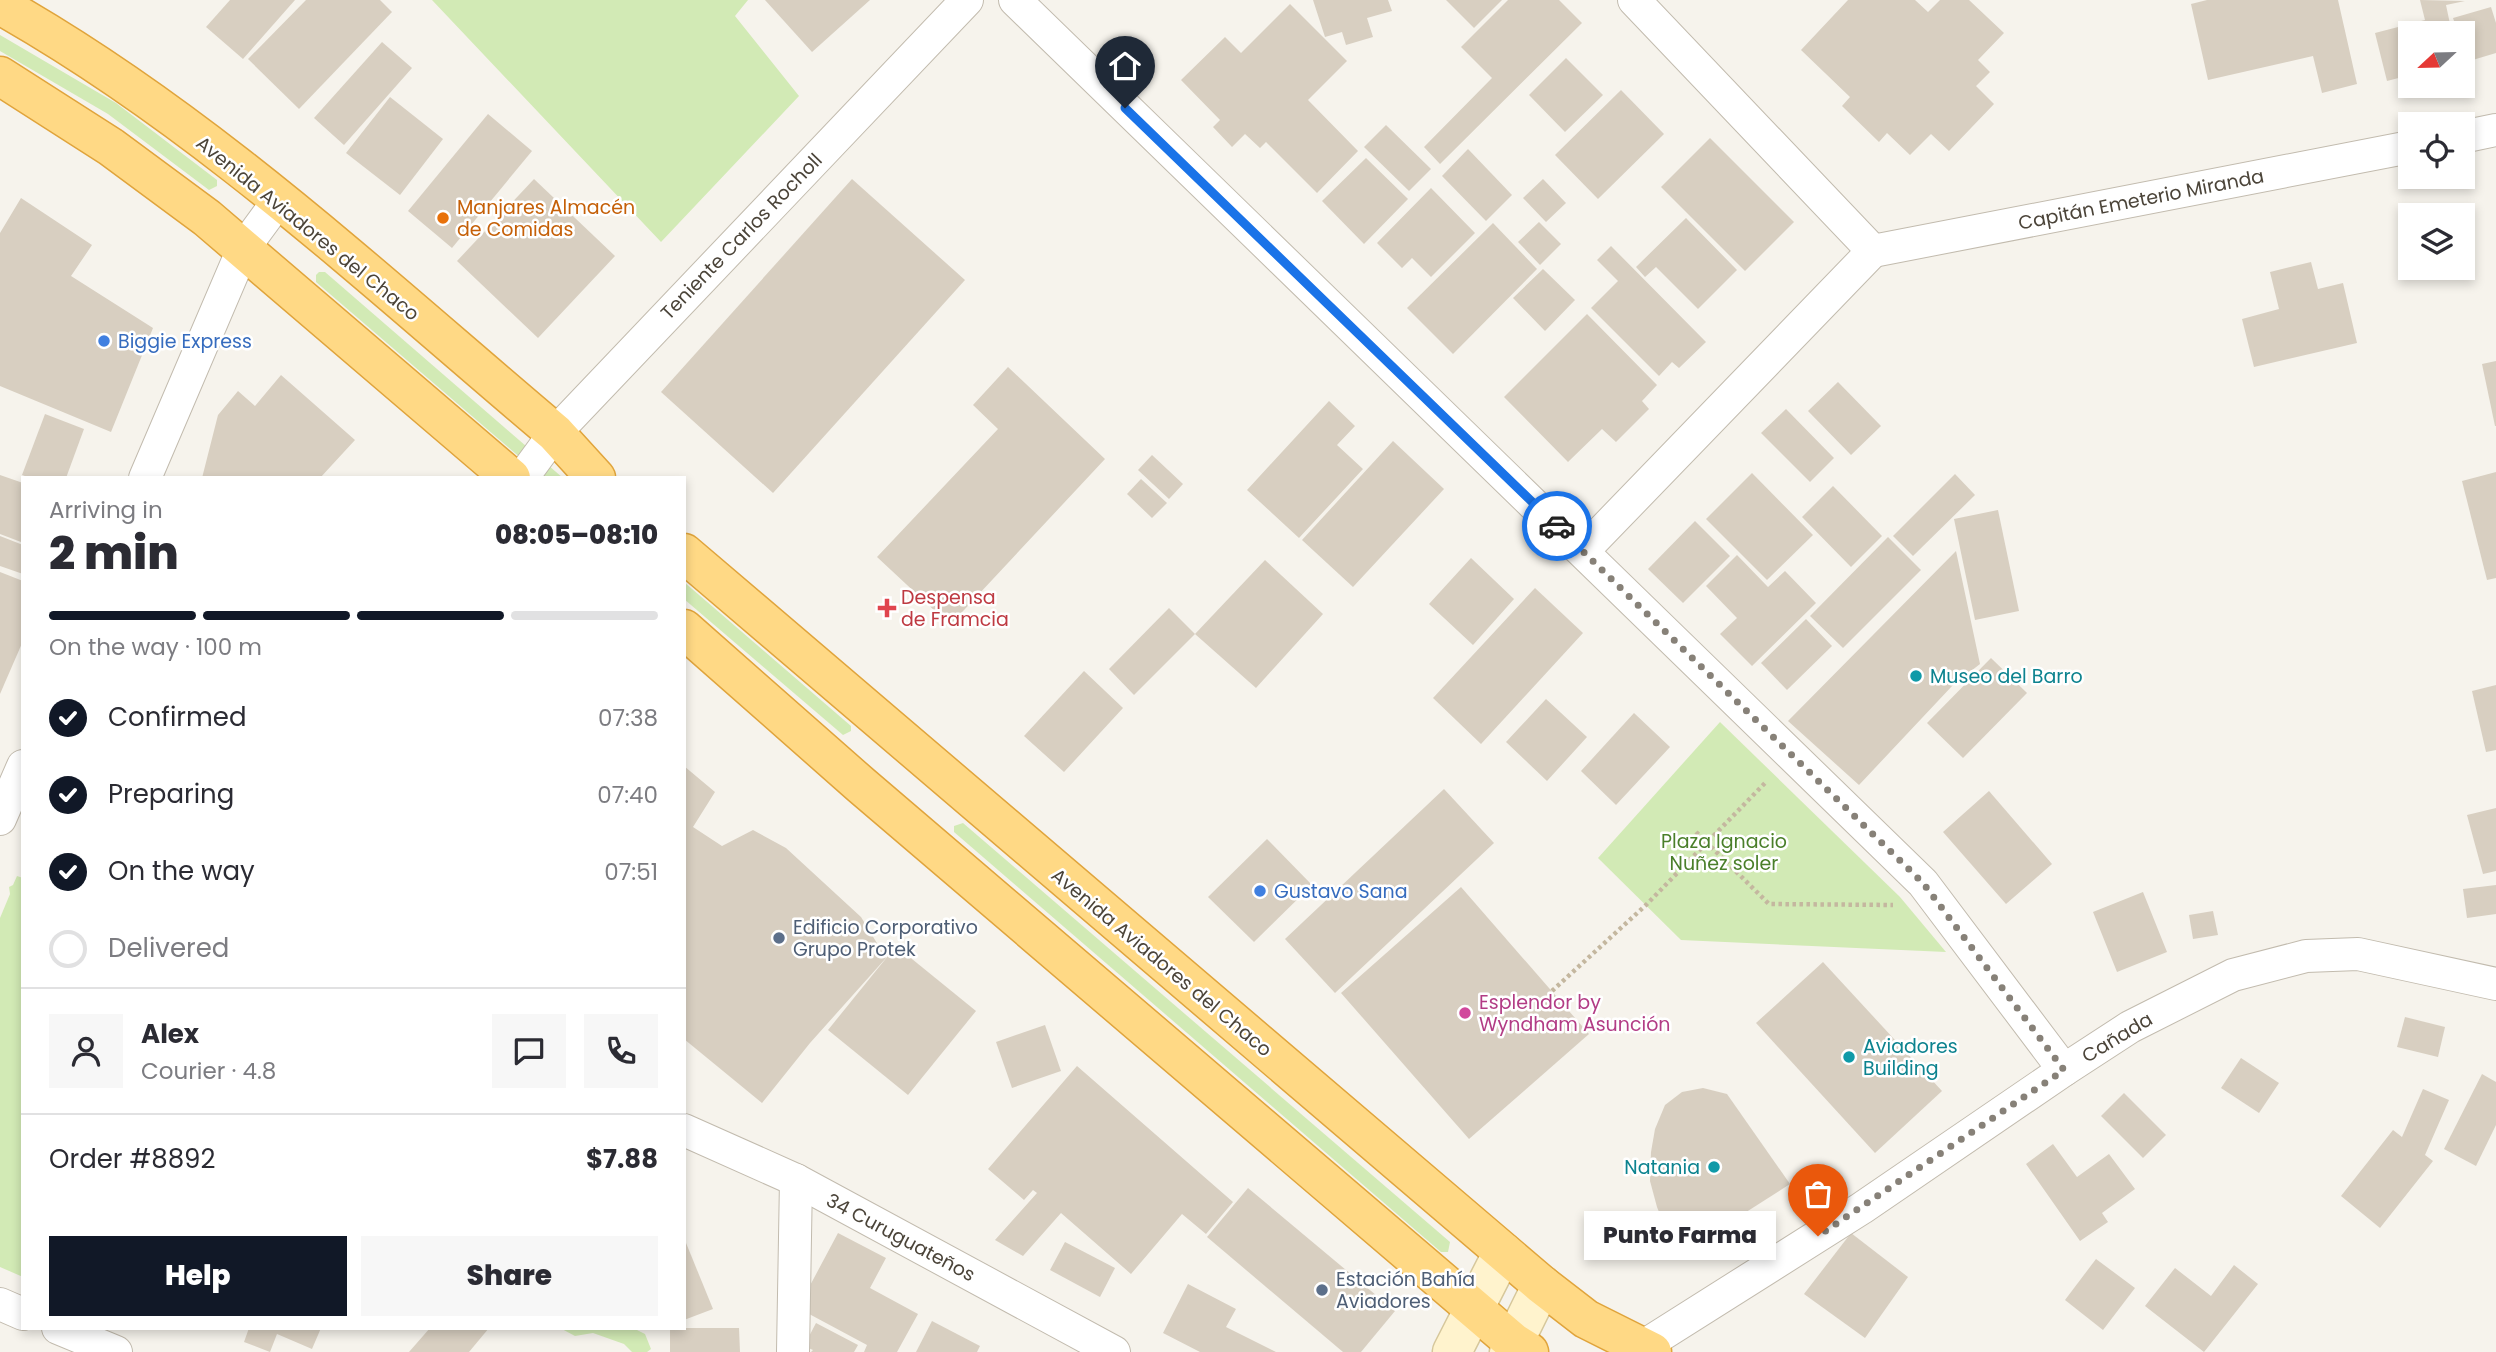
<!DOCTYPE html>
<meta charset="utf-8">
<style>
body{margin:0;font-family:Poppins,sans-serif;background:#f7f7f7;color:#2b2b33;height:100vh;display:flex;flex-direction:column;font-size:26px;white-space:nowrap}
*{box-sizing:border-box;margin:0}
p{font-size:23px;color:#7c7c81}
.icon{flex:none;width:38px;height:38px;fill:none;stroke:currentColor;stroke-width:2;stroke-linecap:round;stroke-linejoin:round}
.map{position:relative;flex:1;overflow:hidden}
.details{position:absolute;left:21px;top:476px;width:665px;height:854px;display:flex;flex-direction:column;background:#fff;border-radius:0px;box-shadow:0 4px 10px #0003}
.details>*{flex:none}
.needle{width:46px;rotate:248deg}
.buttons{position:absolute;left:2398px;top:21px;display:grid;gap:14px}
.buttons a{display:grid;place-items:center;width:77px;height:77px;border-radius:0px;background:#fff;box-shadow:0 4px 10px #0003;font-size:35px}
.pin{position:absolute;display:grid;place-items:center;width:60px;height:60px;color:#fff;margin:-72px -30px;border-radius:50% 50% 50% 0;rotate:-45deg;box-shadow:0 0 7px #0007}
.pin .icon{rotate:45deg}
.courier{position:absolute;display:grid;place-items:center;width:70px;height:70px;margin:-35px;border:5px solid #1a73e8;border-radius:50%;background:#fff;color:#222;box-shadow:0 2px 9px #0007}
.bubble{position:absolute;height:49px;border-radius:0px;background:#fff;box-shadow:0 4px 10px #0003;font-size:23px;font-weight:800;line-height:49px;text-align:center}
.summary em{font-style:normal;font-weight:800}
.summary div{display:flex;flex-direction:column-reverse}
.summary{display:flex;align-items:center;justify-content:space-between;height:119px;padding:0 28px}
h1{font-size:46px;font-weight:800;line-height:52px}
.bar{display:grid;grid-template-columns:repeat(4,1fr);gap:10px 7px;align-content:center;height:84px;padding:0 28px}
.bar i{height:9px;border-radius:5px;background:#e1e1e2}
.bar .selected{background:#111827}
.bar p{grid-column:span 4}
.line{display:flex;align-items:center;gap:18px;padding:0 28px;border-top:2px solid #e1e1e2}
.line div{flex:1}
.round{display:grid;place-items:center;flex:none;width:74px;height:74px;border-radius:0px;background:#f7f7f7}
ol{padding:0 28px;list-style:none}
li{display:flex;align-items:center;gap:21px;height:77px}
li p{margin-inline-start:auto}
li .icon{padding:7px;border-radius:50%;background:#111827;color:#fff;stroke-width:4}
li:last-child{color:#7c7c81}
li i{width:38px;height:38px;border:4px solid #e1e1e2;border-radius:50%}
.button{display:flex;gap:14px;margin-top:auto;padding:14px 28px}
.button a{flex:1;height:80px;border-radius:0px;background:#111827;color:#fff;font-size:28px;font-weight:800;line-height:80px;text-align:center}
.button a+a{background:#f7f7f7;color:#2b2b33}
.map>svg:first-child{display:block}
</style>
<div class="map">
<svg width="2496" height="1352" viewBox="0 0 2496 1352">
<rect width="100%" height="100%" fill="#f6f3ec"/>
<g fill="#d2eab5">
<polygon points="432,0 748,0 735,16 799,96 661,242"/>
<polygon points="0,35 116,103 217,180 217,186 209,190 108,114 0,51"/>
<polygon points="319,272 325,272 563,478 544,478 316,282 316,275"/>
<polygon points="684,582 851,726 851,731 843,735 684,599"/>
<polygon points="1720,722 1900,897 1946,952 1681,940 1598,858"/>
<polygon points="963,823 1450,1242 1448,1252 1441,1252 954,832 954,826"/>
<polygon points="17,876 23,878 23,1277 0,1267 0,918 10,894 9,887 13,885"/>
<polygon points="560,1328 633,1328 645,1334 651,1349 647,1352 632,1352 624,1344 593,1333 575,1336"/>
</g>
<g fill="#d8cfc1">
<polygon points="230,0 295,0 243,59 206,27"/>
<polygon points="306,0 380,0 392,12 299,109 248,59"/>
<polygon points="765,0 870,0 812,52"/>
<polygon points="1313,0 1388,0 1392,11 1367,18 1373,37 1346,45 1342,32 1325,37"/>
<polygon points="1446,0 1502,0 1474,28"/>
<polygon points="1508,0 1559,0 1582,23 1440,164 1424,147 1492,78 1461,47"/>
<polygon points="1848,0 1915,0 1928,12 1940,0 1969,0 2004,33 1978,60 1990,72 1976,86 1994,104 1949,151 1931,134 1910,155 1887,133 1879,142 1842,106 1850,97 1801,50"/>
<polygon points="2207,0 2338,0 2357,84 2322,93 2313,56 2208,80 2191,4"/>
<polygon points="2420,0 2465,1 2446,5 2450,24 2436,27 2438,33 2410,33 2410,75 2387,81 2375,33 2425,20"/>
<polygon points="1290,4 1347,61 1308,100 1358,151 1317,193 1266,142 1260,148 1245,134 1232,147 1213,127 1220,120 1181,80 1225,37 1241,53"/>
<polygon points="2491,7 2496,23 2496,53 2466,62 2462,48 2462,33 2458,33 2453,18"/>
<polygon points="382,42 412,68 344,145 314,118"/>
<polygon points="1566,58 1603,95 1565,132 1529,95"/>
<polygon points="1621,90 1664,134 1598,199 1555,155"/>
<polygon points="390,97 443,139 400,195 346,153"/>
<polygon points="488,114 532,151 452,248 408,211"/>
<polygon points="1386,125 1431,169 1409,191 1364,147"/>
<polygon points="1710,138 1794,222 1745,271 1661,187"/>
<polygon points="1468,149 1512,195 1486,221 1442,176"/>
<polygon points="1366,158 1408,199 1364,244 1322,201"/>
<polygon points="534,179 615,256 538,338 457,261"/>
<polygon points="852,179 965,280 773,493 661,392"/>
<polygon points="1543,179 1566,203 1546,222 1523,198"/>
<polygon points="1431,188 1475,233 1431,277 1412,258 1402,268 1377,243"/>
<polygon points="21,198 92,245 71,276 153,328 111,432 0,386 0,233"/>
<polygon points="1686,218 1737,270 1698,309 1656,267 1645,277 1636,267"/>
<polygon points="1539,222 1561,244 1540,265 1518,242"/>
<polygon points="1493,223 1537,269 1453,354 1407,308"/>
<polygon points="1611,246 1706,342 1679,368 1672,362 1659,376 1591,308 1618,281 1597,260"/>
<polygon points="2311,262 2318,289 2343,283 2357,343 2254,367 2242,319 2279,309 2270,272"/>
<polygon points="1543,269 1575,300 1545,331 1513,298"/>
<polygon points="1587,314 1657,385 1642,401 1649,409 1616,442 1602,429 1568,462 1504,397"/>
<polygon points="2496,361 2496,426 2495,426 2482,364"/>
<polygon points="1008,367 1105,459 950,625 877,557 998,429 973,405"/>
<polygon points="281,375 355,440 320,478 202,478 218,415 238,391 255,406"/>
<polygon points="1838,382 1881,426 1851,455 1808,411"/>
<polygon points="1329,401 1355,426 1337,445 1363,469 1299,538 1247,490"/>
<polygon points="1786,409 1834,458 1810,482 1761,433"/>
<polygon points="45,414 84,429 66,478 30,478 22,475"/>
<polygon points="1393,441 1444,489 1353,587 1302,540"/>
<polygon points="1152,455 1183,484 1169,499 1138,470"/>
<polygon points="2496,472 2496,578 2487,580 2462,481"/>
<polygon points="1752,473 1813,535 1767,580 1706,519"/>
<polygon points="1955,474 1975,495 1913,556 1893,536"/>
<polygon points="0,475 23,483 21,542 0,534"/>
<polygon points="1141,479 1167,503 1152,518 1127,494"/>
<polygon points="1833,486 1882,536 1851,567 1802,517"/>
<polygon points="1998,510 2019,611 1975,620 1954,519"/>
<polygon points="1695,521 1730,556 1683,603 1648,569"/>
<polygon points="0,536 23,545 23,574 0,566"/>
<polygon points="1888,537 1921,570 1843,648 1810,616"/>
<polygon points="1956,551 1980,664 1953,685 1859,785 1788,721"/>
<polygon points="1737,555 1768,587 1785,571 1816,603 1752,666 1720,634 1737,618 1706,586"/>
<polygon points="1471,558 1514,599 1473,645 1429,604"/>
<polygon points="1265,560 1323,614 1256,688 1195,634"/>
<polygon points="0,572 23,581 23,641 0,694"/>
<polygon points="1535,588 1583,633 1481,744 1433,698"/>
<polygon points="1169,608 1195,634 1134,695 1109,669"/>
<polygon points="1806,619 1832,646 1787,690 1761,663"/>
<polygon points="1991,658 2027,693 1963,758 1927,723"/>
<polygon points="1084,671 1123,708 1064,772 1024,736"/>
<polygon points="2496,685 2496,750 2486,752 2472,691"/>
<polygon points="1546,699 1587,737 1547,781 1506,742"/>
<polygon points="1634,713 1670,747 1616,805 1581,771"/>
<polygon points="684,766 715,792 693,827 722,846 753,830 786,848 861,917 886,958 810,1043 762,1103 684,1039"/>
<polygon points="1444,789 1494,843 1335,993 1285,939"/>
<polygon points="1989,791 2052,864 2006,904 1943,832"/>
<polygon points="2496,808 2496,871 2483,874 2467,815"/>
<polygon points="1267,839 1312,885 1254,942 1208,897"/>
<polygon points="2496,885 2496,914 2467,918 2463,889"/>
<polygon points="1461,887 1589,1034 1469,1139 1341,993"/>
<polygon points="2143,892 2167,952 2117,972 2093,912"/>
<polygon points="2213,911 2218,935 2193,939 2189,915"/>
<polygon points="896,946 976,1011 908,1095 828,1030"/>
<polygon points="1823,962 1942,1091 1875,1153 1756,1023"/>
<polygon points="2405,1017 2445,1027 2438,1057 2397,1047"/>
<polygon points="1045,1025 1061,1071 1012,1088 996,1042"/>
<polygon points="2241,1058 2279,1083 2259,1113 2221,1088"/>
<polygon points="1077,1066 1233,1202 1206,1234 1182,1214 1131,1274 1061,1213 1023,1256 995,1240 1037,1193 1033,1190 1024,1200 988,1169"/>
<polygon points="2482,1074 2496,1082 2496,1125 2476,1166 2444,1149"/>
<polygon points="1703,1088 1727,1094 1790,1184 1685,1251 1668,1235 1657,1207 1650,1181 1651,1152 1655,1129 1665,1105 1682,1092"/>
<polygon points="2423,1089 2449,1100 2425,1155 2433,1161 2380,1228 2341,1196 2393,1130 2402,1137"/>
<polygon points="2124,1093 2166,1135 2143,1158 2101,1116"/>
<polygon points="2053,1144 2077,1177 2109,1154 2135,1189 2102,1213 2108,1222 2080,1241 2026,1164"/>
<polygon points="1248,1188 1395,1311 1361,1352 1343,1352 1207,1237"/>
<polygon points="838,1233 886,1258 870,1288 918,1314 897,1352 864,1352 867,1345 798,1308"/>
<polygon points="1851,1233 1908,1277 1865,1338 1804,1294"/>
<polygon points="684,1238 713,1309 684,1320"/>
<polygon points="1065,1242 1115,1268 1100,1297 1050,1270"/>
<polygon points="2096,1259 2135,1288 2103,1330 2065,1300"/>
<polygon points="2234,1265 2258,1284 2204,1352 2145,1306 2175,1268 2211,1296"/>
<polygon points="1188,1284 1236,1309 1226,1327 1276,1352 1200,1352 1163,1333"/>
<polygon points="932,1321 980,1346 977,1352 916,1352"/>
<polygon points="816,1323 858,1345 854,1352 811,1352 813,1350 804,1346"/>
<polygon points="249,1328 321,1328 312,1349 277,1334 270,1352 244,1342"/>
<polygon points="430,1328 489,1328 469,1352 409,1352"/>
<polygon points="670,1328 739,1328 740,1352 670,1352"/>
</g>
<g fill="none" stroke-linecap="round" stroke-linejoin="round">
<defs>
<g id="minor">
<polyline points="1015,0 1923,883 2064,1070"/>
<polyline points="1634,0 1873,251"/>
<polyline points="2462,137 2496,130"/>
<polyline points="1873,251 2410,147"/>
<polyline points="145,478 243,249 279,200"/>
<polyline points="522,478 555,433 967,0"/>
<polyline points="1583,551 1873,251"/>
<polyline points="0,819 23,766"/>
<polyline points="684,1130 796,1180 1114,1352"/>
<polyline points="0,1304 23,1314"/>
<polyline points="58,1328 116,1352"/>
<polyline points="1642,1347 1862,1208 2064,1070 2130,1027 2233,975 2306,956 2358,954 2496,984"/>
<polyline points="793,1352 796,1180"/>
</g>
<g id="secondary">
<polyline points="1452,1352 1503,1252"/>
<polyline points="1509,1352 1542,1285"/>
</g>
<g id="trunk">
<path d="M 0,5 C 204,120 377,283 555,433 L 596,478"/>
<polyline points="0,76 111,147 207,218 511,478"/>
<polyline points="684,553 1542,1285 1586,1319 1652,1352"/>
<polyline points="684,629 861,785 1513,1342 1529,1352"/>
</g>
</defs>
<use href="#minor" stroke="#c2bbae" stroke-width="34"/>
<use href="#secondary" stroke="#d6c79b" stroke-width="41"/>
<use href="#trunk" stroke="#e0a43c" stroke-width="41"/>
<g stroke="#c4b79f" stroke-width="4.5" stroke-dasharray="3.5 3.5" stroke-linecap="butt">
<polyline points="1696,832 1769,904 1893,905"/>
<polyline points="1552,991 1646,905 1767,781"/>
</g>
<use href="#minor" stroke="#fff" stroke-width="32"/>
<use href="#secondary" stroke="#fff3cd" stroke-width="38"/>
<use href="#trunk" stroke="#ffd985" stroke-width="38"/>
</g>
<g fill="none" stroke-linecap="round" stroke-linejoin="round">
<polyline stroke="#878178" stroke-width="7" stroke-dasharray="0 12.6" points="1557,526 1923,883 2064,1070 1818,1236"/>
<polyline stroke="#1a73e8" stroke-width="9" points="1125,108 1557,526"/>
</g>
<circle fill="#e8710a" stroke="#fff" stroke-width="2.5" cx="443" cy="218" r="7"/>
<g fill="#3f7fe0" stroke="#fff" stroke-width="2.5">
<circle cx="104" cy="341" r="7"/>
<circle cx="1260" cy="891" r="7"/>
</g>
<path fill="#e0444e" stroke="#fff" stroke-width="2.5" d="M883.5 597.5h7v7h7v7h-7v7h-7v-7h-7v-7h7z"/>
<g fill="#0f9aa8" stroke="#fff" stroke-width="2.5">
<circle cx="1916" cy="676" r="7"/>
<circle cx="1849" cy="1057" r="7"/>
<circle cx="1714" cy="1167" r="7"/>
</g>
<g fill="#5c6f8a" stroke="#fff" stroke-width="2.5">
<circle cx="779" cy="938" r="7"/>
<circle cx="1322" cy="1290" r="7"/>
</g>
<circle fill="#d1479c" stroke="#fff" stroke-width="2.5" cx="1465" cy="1013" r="7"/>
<g text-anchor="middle" stroke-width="5" stroke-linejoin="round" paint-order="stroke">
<g font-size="19" fill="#4b4439" stroke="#fff">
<text transform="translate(2141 199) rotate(-11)" y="7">Capitán Emeterio Miranda</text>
<text transform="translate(308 228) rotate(39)" y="7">Avenida Aviadores del Chaco</text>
<text transform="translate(741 236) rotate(-46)" y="7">Teniente Carlos Rocholl</text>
<text transform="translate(1162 962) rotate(40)" y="7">Avenida Aviadores del Chaco</text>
<text transform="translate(2117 1037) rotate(-31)" y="7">Cañada</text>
<text transform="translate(901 1237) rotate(28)" y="7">34 Curuguateños</text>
</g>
<g font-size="19" fill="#c56008" stroke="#fff" text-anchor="start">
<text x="457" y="214">Manjares Almacén<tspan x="457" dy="22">de Comidas</tspan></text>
</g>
<g font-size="19" fill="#366cbe" stroke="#fff" text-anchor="start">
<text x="118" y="348">Biggie Express</text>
<text x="1274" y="898">Gustavo Sana</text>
</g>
<g font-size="19" fill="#be3a42" stroke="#fff" text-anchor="start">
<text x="901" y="604">Despensa<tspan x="901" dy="22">de Framcia</tspan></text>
</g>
<g font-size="19" fill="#0d838f" stroke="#fff" text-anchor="start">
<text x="1930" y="683">Museo del Barro</text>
<text x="1863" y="1053">Aviadores<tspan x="1863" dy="22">Building</tspan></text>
<text x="1700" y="1174" text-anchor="end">Natania</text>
</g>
<g font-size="19" fill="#4a7f2a" stroke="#fff">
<text x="1724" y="848">Plaza Ignacio<tspan x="1724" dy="22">Nuñez soler</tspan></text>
</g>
<g font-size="19" fill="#4e5e75" stroke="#fff" text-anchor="start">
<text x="793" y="934">Edificio Corporativo<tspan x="793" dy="22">Grupo Protek</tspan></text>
<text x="1336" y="1286">Estación Bahía<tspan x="1336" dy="22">Aviadores</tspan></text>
</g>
<g font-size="19" fill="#b23c85" stroke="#fff" text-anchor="start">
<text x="1479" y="1009">Esplendor by<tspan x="1479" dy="22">Wyndham Asunción</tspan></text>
</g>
</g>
</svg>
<div class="buttons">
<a><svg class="needle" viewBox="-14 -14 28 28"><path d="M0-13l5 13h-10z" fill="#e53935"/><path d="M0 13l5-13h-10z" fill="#7c7c81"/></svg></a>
<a><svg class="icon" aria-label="locate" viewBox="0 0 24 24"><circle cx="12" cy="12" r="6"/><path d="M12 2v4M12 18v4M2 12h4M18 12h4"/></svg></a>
<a><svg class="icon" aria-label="layers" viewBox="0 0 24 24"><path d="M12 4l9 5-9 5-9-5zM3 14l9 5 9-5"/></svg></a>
</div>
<div class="pin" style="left:1818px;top:1236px;background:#ea580c"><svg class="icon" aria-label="bag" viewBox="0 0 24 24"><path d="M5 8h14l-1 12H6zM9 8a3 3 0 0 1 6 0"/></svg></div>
<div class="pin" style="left:1125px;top:108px;background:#1f2937"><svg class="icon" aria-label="home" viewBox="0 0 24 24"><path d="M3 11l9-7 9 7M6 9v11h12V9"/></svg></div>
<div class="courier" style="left:1557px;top:526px"><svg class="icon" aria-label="car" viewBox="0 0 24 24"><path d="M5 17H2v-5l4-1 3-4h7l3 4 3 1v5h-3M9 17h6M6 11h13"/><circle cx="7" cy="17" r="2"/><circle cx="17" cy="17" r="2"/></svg></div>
<div class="bubble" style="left:1584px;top:1211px;width:192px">Punto Farma</div>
<section class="details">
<div class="summary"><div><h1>2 min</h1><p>Arriving in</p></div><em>08:05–08:10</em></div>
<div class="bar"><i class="selected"></i><i class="selected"></i><i class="selected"></i><i></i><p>On the way · 100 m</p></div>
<ol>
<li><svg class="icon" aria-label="check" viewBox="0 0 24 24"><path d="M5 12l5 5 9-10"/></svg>Confirmed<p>07:38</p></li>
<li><svg class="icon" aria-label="check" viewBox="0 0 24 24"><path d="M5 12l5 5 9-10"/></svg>Preparing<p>07:40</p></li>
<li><svg class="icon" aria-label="check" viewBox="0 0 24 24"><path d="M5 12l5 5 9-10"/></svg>On the way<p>07:51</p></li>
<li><i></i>Delivered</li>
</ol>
<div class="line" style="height:126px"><a class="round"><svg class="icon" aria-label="person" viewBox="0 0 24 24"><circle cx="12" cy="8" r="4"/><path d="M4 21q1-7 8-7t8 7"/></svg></a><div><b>Alex</b><p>Courier · 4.8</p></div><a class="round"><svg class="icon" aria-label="chat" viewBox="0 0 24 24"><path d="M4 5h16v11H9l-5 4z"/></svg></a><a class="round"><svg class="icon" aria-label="phone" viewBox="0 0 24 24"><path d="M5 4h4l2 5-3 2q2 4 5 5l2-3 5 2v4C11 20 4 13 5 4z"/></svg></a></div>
<div class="line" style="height:91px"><div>Order #8892</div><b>$7.88</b></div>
<div class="button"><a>Help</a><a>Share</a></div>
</section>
</div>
